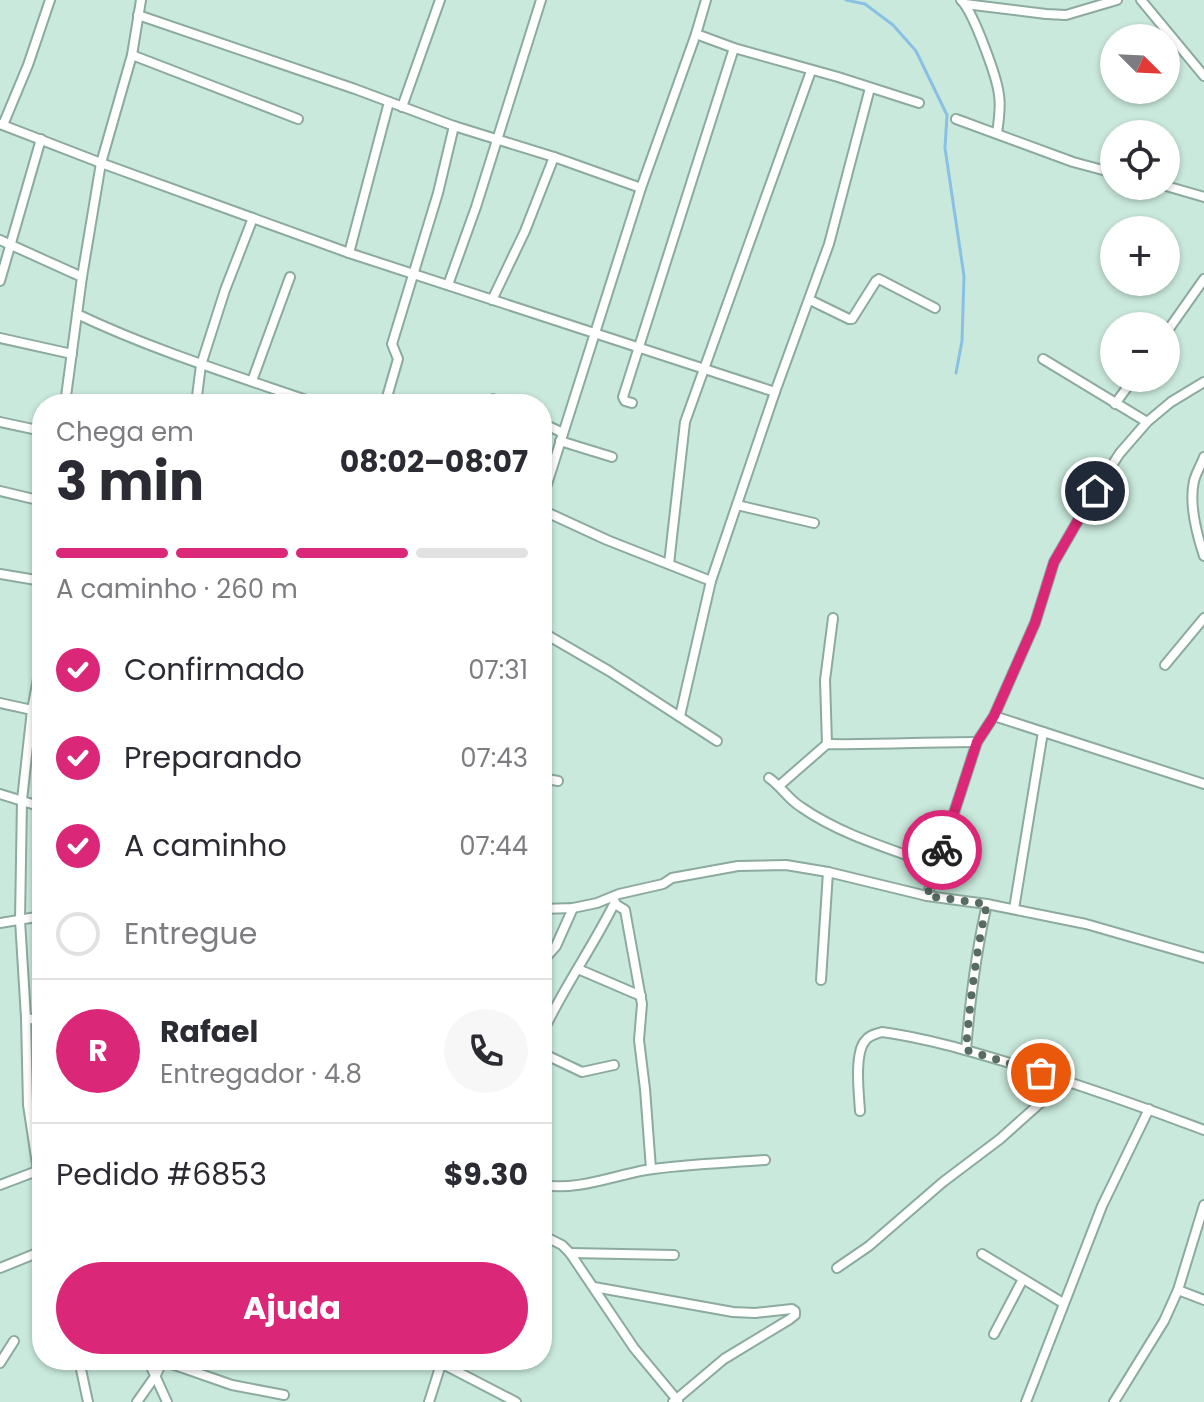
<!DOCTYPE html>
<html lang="pt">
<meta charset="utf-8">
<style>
body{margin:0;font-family:Poppins,sans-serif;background:#f7f7f7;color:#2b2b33;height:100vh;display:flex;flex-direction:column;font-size:30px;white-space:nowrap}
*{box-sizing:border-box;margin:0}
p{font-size:26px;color:#7c7c81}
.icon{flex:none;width:44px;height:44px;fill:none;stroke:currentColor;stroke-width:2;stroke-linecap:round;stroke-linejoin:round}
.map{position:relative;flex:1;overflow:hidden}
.panel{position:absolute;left:32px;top:394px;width:520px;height:976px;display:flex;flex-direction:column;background:#fff;border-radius:32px;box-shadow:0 2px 6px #0004}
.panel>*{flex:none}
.needle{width:52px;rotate:114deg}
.controls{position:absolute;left:1100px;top:24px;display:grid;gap:16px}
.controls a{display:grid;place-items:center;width:80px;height:80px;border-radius:50%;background:#fff;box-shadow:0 2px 6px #0004;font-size:40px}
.pin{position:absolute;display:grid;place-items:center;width:68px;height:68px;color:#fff;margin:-34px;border:4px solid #fff;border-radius:50%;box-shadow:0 2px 8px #0007}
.courier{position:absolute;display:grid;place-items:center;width:80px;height:80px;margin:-40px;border:6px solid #db2777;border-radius:50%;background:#fff;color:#222;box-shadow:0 2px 10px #0007}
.headline em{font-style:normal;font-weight:700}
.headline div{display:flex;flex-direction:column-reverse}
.headline{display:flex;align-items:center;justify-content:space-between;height:136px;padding:0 24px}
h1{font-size:52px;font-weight:700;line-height:60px}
.bar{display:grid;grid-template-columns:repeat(4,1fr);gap:12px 8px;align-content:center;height:96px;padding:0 24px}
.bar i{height:10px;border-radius:6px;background:#e1e1e2}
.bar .selected{background:#db2777}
.bar p{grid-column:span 4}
.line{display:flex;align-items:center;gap:20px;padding:0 24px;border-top:2px solid #e1e1e2}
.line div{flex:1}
.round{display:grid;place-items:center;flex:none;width:84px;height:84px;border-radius:42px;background:#f7f7f7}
ol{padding:0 24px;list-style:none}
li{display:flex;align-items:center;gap:24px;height:88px}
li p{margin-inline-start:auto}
li .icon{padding:8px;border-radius:50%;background:#db2777;color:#fff;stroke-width:4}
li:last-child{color:#7c7c81}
li i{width:44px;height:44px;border:4px solid #e1e1e2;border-radius:50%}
.primary-button{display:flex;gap:16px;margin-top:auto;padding:16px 24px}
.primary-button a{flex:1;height:92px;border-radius:48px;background:#db2777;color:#fff;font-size:32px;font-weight:700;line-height:92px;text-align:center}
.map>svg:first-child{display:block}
</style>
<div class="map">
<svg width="1204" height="1402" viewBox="0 0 1204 1402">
<rect width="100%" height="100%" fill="#c9e9dc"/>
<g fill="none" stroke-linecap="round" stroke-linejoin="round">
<polyline stroke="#8ac1e3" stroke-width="3" points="846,0 865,4 893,25 916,51 947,115 945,148 964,276 962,341 956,373"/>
<defs>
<g id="street">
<path d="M 961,0 C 973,11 997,77 999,95 C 1001,107 999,120 997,133"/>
<polyline points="1141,0 1204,76"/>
<polyline points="965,4 1046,14 1066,15 1117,0"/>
<polyline points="138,15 355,89 454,126 554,157 641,188"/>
<polyline points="696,34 734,48 838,77 919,103"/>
<polyline points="132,55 298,119"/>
<polyline points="402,107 440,0"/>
<polyline points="956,119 1073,162 1114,173"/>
<polyline points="0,124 101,163 349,253 775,392"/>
<polyline points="3,125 28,65 50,0"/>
<polyline points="1166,186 1204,197"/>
<polyline points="0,240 82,277"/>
<polyline points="349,253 389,102"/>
<polyline points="0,281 41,139"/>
<polyline points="448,285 476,207 541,0"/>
<polyline points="492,300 525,231 554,157"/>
<polyline points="810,300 849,319 852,319 876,281 879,279 935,308"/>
<path d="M 77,314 C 155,351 237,376 318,404"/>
<polyline points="1166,333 1204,279"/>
<polyline points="0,338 72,354"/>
<polyline points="1043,359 1147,422"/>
<polyline points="252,381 290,277"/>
<polyline points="493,399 504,404"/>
<polyline points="632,403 625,401 623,397 734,48"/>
<polyline points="65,404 82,277 101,163 132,55 141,0"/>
<polyline points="196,404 201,365 225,290 253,218"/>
<polyline points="385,404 398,359 392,344 438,193 454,126"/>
<polyline points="1115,404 1134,378"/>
<polyline points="0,422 42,431"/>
<polyline points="542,423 563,433"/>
<polyline points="560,441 612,457"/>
<path d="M 1204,457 C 1201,465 1196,473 1194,481 C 1189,503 1197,535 1204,556"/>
<polyline points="0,491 42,501"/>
<polyline points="542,500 641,188 696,34 706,0"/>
<polyline points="737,505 814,523"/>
<polyline points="542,510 607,540 711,581"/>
<polyline points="669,564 685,422 811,71"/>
<polyline points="0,574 42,581"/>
<polyline points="542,632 609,671 717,741"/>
<polyline points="42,658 32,710 22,800 20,920 26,1018 28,1105 42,1197"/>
<polyline points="1165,665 1204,618"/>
<polyline points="0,703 32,710"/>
<polyline points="680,716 711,581 775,392 829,244 870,88"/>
<polyline points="994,716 1204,784"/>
<polyline points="827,744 825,680 833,618"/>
<polyline points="542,778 558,781"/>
<path d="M 769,778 C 781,786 788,799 801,807 C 841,835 891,849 937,866"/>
<path d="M 780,785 L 827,744 C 877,745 927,742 977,742"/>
<polyline points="0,794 42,807"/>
<polyline points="927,896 977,742 994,716 1035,623 1054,562 1095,491 1120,453 1147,422 1171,402 1204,382"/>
<polyline points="615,904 625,910 642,1004 639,1040 645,1089 651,1169"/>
<polyline points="542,909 573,908 597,903 619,894 663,884 672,878 738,866 786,865 828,872 927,896 987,904 1086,924 1204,958"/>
<polyline points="1014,909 1043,732"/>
<polyline points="0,923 42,916"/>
<polyline points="542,962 556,946 573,908"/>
<polyline points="578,969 641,996"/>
<polyline points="821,980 828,872"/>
<polyline points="26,1018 42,1021"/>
<path d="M 542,1034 C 563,988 593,947 615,902"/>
<path d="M 966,1050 C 970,1001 976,952 987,904"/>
<polyline points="542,1053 582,1072 614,1065"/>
<path d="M 860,1111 C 859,1094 854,1054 865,1041 C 869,1035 876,1034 882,1032 C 926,1038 970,1051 1013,1064 C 1077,1084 1141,1106 1204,1130"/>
<polyline points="0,1185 37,1171"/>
<path d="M 542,1185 C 577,1191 612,1176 646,1170 C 685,1164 725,1163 765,1160"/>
<polyline points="542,1235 562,1245 570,1253 634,1348 678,1401"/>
<polyline points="570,1253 674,1255"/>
<polyline points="982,1254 1063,1303"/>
<polyline points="0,1268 42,1251"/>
<polyline points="837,1268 869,1246 943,1182 1000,1139 1066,1080"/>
<polyline points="594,1287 733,1312 755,1313 792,1309 795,1311 795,1315 790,1319 724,1359 673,1402"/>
<polyline points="1178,1290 1204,1300"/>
<polyline points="994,1334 1023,1279"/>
<polyline points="79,1360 88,1402"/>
<polyline points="148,1360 167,1402"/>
<polyline points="435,1360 516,1402"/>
<polyline points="163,1361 232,1385 284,1395"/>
<polyline points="0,1363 14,1341"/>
<polyline points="137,1402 156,1375 163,1360"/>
<polyline points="429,1402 442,1361"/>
<polyline points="1026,1402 1102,1206 1149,1109"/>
<polyline points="1114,1402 1164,1321 1178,1290 1204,1205"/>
</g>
</defs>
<use href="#street" stroke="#8caa9e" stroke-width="12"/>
<use href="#street" stroke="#fff" stroke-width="8"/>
</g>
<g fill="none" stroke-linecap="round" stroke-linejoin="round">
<path stroke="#596c64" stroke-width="8" stroke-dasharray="0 14.4" d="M 942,850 L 927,896 L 987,904 C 976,952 970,1001 966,1050 L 1041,1073"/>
<polyline stroke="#db2777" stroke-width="10" points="942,850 977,742 994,716 1035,623 1054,562 1095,491"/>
</g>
</svg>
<div class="controls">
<a><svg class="needle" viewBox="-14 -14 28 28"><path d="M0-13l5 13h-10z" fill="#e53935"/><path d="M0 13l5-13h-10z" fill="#7c7c81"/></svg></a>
<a><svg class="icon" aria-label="locate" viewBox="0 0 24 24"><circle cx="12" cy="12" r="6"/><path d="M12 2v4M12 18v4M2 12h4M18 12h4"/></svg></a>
<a>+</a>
<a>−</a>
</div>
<div class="pin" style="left:1041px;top:1073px;background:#ea580c"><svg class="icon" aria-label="bag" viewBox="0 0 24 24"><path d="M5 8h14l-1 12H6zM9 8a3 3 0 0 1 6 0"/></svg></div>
<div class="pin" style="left:1095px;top:491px;background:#1f2937"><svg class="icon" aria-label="home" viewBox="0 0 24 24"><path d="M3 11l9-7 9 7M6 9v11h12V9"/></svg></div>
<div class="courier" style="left:942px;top:850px"><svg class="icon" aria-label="bike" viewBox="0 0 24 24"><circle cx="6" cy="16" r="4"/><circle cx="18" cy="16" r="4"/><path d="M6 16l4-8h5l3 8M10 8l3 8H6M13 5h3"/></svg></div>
<section class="panel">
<div class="headline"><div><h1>3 min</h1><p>Chega em</p></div><em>08:02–08:07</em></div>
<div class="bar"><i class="selected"></i><i class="selected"></i><i class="selected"></i><i></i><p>A caminho · 260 m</p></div>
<ol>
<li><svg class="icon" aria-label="check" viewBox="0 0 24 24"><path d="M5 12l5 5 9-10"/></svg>Confirmado<p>07:31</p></li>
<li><svg class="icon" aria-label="check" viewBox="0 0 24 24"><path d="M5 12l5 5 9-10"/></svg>Preparando<p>07:43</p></li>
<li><svg class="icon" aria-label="check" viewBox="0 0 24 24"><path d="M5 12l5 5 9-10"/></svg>A caminho<p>07:44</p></li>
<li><i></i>Entregue</li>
</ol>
<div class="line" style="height:144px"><b class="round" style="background:#db2777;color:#fff">R</b><div><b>Rafael</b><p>Entregador · 4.8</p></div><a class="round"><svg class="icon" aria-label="phone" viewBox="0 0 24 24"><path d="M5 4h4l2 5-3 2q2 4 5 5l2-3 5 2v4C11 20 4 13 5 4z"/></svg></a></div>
<div class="line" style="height:104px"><div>Pedido #6853</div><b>$9.30</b></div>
<div class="primary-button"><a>Ajuda</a></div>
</section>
</div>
